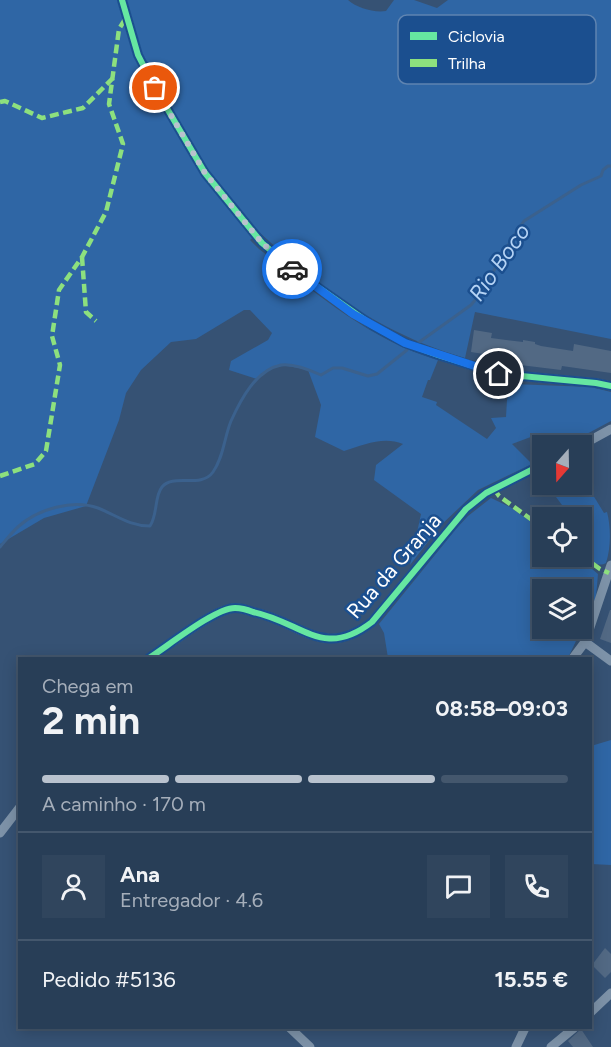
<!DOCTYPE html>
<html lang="pt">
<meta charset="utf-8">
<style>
body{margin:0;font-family:Figtree,sans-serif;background:#30455d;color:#f1f3f6;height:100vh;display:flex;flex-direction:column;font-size:22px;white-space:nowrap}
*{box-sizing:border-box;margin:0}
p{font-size:20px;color:#a5aeba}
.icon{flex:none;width:33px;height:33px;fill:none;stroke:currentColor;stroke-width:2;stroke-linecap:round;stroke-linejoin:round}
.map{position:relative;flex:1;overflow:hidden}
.panel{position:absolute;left:18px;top:657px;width:574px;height:372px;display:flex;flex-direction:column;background:#283e57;border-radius:0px;box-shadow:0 3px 15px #0003,0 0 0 2px #44576d}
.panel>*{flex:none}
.needle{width:39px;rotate:200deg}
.fabs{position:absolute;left:532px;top:435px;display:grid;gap:12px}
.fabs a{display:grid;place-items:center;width:60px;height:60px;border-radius:0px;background:#283e57;box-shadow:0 3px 15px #0003,0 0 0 2px #44576d;font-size:30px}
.pin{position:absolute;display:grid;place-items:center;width:51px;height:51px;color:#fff;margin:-26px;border:3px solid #fff;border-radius:50%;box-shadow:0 2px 6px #0007}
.courier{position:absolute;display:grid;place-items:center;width:60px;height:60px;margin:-30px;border:4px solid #1a73e8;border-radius:50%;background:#fff;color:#222;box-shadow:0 2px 8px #0007}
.overview em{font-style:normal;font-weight:700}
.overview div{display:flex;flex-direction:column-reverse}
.overview{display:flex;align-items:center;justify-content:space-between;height:102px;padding:0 24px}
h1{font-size:39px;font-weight:700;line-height:45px}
.bar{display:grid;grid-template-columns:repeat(4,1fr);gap:9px 6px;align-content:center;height:72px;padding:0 24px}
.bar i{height:8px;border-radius:4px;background:#44576d}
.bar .selected{background:#b9c2ce}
.bar p{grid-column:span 4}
.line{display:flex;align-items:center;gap:15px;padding:0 24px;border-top:2px solid #44576d}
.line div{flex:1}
.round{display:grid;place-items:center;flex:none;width:63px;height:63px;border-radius:0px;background:#30455d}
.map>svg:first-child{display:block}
</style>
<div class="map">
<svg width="611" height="1047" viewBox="0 0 611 1047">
<rect width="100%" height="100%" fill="#365274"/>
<g fill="#2f66a5">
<path d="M 0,0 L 348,0 C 357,8 374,13 386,11 L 394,0 L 414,0 L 437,8 L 448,0 L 611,0 L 611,339 L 475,312 L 465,358 C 409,342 361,315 314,281 C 295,266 277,248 259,232 L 250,240 L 259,249 C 315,292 369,340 438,360 L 430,380 L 428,380 L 422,397 L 437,402 L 436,405 L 487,439 L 496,428 L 491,418 L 506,417 L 507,400 L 512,384 L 591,387 L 611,392 L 611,421 L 566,445 L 546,445 L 536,435 L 512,444 L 532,464 L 478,490 L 441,525 L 410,565 L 421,514 L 374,480 L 376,465 L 403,444 C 383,436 364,445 344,451 L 315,437 L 321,405 L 308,370 C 285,365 275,362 257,379 L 229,370 L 231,361 L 268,340 L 272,333 L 250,310 L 244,310 L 196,339 L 171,342 L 141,370 L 126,393 L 119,420 L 86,506 L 44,518 L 0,544 Z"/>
<path d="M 582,477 L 604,513 L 607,512 C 611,527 611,548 606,563 C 597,568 590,560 582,554 L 582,518 L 565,517 L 565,509 L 547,485 L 582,484 Z"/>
<polygon points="491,498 510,507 543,530 543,556 578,557 598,574 596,597 582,628 582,590 543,590 543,628 582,628 568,658 388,658 384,633 379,624 456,529 468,516"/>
<polygon points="611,740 611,865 591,864 591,746"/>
</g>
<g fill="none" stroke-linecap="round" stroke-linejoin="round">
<g stroke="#3b618d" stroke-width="3">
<polyline points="418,343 471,305 486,287 501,256 524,221 581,185 601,176 603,170 608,166 611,166"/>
<path d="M 0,547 C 6,540 12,532 19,526 C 38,509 73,499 98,508 C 116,515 129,526 150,526 C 158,514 154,497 162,487 C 173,473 201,489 213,472 C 224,456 224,438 231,421 C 241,399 256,370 281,365 C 293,363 310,370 321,375 L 333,368 L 342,368 L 368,376 L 377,374 L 407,350"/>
</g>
</g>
<g fill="#526984">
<polygon points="474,330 492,333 491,338 523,342 523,340 535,342 535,344 541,346 573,351 574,344 611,351 611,373 562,366 561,370 495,362 496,356 471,352"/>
<polygon points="610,610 611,610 611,643 600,639"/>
<polygon points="605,948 611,954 611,972 605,978 592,965"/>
<polygon points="581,1029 593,1047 573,1047 568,1041"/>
</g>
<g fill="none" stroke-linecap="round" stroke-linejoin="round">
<g stroke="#7d92a8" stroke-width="9">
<polyline points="122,0 138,55 155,88 205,173 262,243 299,274 372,325 405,343 438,355 499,374 596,383 611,386"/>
<polyline points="580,446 611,429"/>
<polyline points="585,642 611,661"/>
<path d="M 149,658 C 168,646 215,608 235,608 C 241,608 248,610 253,612 C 302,622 323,660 372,622 L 466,509 L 486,493 L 543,464"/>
<polyline points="573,658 585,642 611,565"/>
<polyline points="0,833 20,807"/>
<polyline points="591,1012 611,993"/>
<polyline points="290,1028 310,1047"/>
<polyline points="516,1047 525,1028"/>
<polyline points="551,1047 574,1028"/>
</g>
<g stroke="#8de07e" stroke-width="4.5" stroke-dasharray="9 4.5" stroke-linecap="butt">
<polyline points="0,102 5,101 42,118 83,108 113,78"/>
<polyline points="82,257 86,312 96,321"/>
<polyline points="0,476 35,464 46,451 60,365 52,336 59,290 82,257 106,212 123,144 109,104 119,29 127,16"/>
<polyline points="494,489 499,496 543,528"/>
<polyline points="582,556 600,569 609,573"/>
</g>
<defs>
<g id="cycleway">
<polyline points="122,0 138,55 155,88 205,173 262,243 299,274 372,325 405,343 438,355 499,374 596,383 611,386"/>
<path d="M 149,658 C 168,646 215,608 235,608 C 241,608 248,610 253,612 C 302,622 323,660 372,622 L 466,509 L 486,493 L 543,464"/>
</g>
</defs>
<use href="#cycleway" stroke="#1b4f8f" stroke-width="10"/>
<use href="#cycleway" stroke="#66e7a1" stroke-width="6"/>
</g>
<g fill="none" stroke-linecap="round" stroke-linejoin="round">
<polyline stroke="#b9c2ce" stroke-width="6" stroke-dasharray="0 10.8" points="155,88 205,173 262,243 292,269"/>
<polyline stroke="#1a73e8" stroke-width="8" points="292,269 353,314 405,343 499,374"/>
</g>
<g text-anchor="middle" stroke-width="5" stroke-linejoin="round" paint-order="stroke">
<g font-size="21" fill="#fff" stroke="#1b4f8f">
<text transform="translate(394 566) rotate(-49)" y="7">Rua da Granja</text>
</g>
<g font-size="22" font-style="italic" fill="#b5d3f5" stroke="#1b4f8f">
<text transform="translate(499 262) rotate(-55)" y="8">Rio Boco</text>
</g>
</g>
<rect x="398" y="15" width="198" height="69" rx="9" fill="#1b4f8f" stroke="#5f84b1" stroke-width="1.5"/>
<rect x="410" y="32" width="27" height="8" fill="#66e7a1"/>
<rect x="410" y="59" width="27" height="8" fill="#8de07e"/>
<g font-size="16" fill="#fff">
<text x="448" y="42">Ciclovia</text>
<text x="448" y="69">Trilha</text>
</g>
</svg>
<div class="fabs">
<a><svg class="needle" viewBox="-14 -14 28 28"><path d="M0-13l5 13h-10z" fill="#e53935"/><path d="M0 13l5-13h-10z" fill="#a5aeba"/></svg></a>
<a><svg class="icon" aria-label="locate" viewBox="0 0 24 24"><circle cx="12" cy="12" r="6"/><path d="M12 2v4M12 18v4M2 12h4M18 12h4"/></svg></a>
<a><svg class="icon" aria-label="layers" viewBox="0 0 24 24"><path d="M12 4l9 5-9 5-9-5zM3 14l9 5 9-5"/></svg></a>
</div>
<div class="pin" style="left:155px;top:88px;background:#ea580c"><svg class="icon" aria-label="bag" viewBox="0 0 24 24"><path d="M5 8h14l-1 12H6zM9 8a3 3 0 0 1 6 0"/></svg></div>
<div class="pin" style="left:499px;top:374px;background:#1f2937"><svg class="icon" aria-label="home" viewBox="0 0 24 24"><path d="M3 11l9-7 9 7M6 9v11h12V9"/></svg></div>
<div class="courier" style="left:292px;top:269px"><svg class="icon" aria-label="car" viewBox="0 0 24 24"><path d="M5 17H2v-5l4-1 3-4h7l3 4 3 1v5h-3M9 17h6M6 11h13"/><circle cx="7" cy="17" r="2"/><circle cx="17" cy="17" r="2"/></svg></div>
<section class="panel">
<div class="overview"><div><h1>2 min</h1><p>Chega em</p></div><em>08:58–09:03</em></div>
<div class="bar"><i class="selected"></i><i class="selected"></i><i class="selected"></i><i></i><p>A caminho · 170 m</p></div>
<div class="line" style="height:108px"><a class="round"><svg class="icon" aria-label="person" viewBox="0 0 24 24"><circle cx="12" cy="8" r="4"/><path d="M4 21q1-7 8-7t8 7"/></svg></a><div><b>Ana</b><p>Entregador · 4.6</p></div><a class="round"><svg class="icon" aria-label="chat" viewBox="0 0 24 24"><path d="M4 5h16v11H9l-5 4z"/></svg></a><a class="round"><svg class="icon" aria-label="phone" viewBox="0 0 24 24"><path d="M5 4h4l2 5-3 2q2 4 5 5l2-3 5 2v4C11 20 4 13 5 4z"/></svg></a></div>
<div class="line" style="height:78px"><div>Pedido #5136</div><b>15.55 €</b></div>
</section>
</div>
